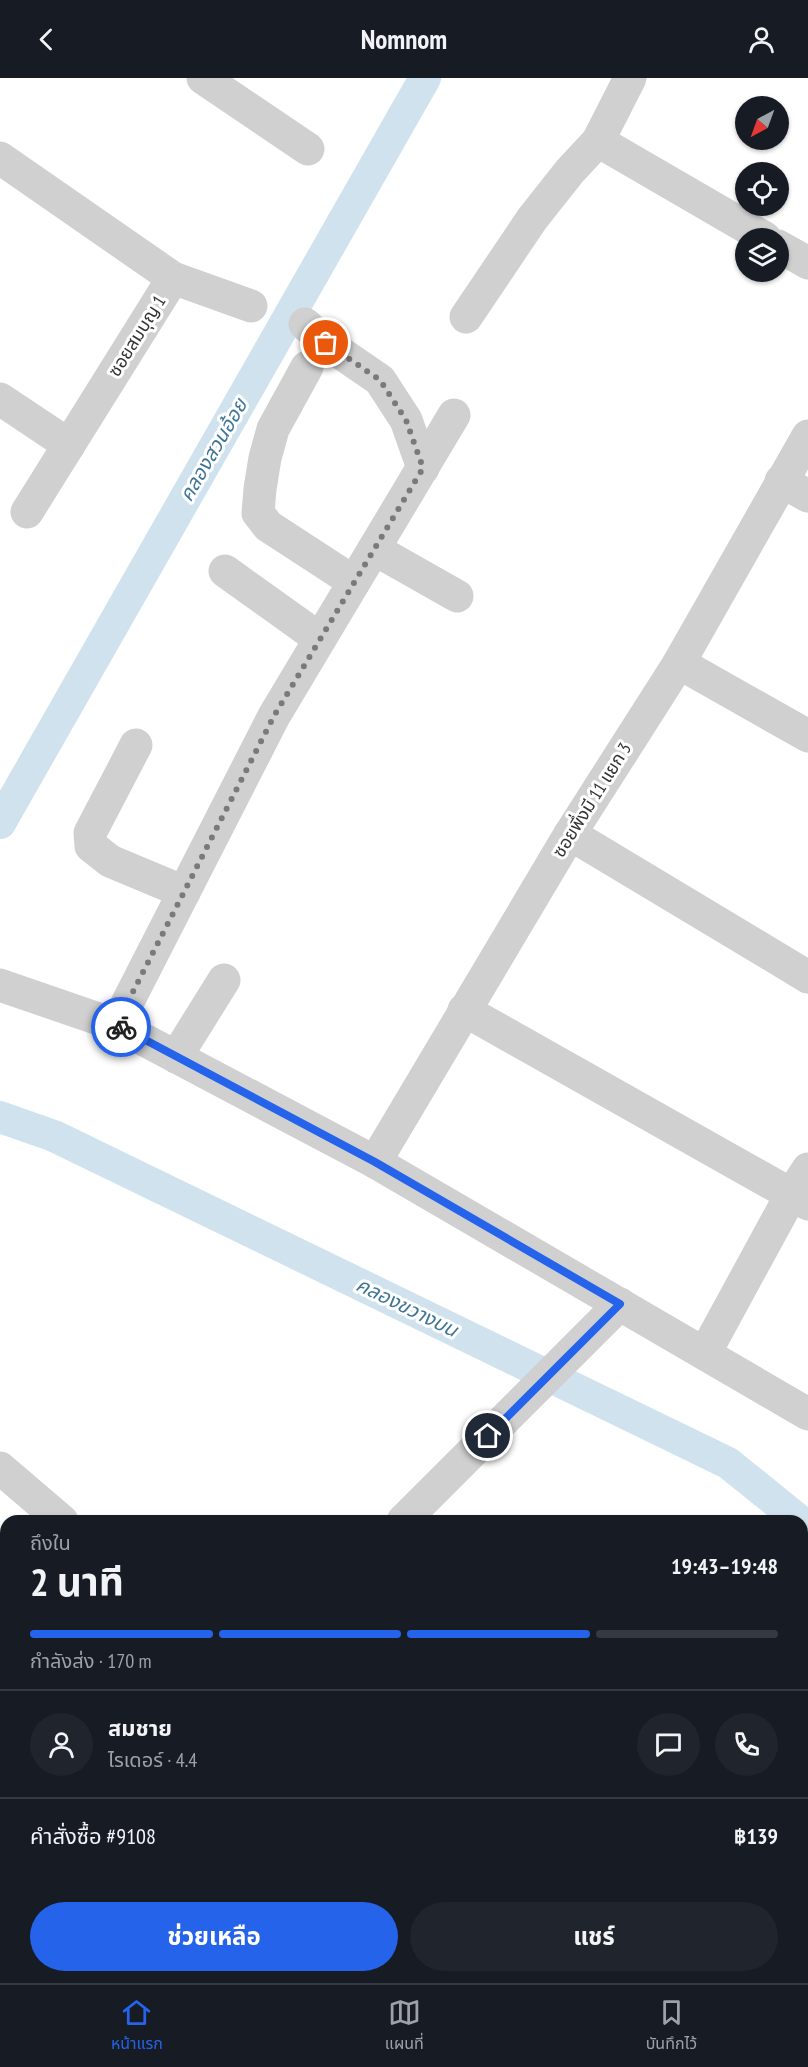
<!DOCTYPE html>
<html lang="th">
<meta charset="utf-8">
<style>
body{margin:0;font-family:"PT Sans Narrow","Noto Sans Thai",sans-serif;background:#20242c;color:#f1f3f6;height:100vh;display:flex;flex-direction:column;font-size:22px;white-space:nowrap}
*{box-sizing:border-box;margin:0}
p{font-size:20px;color:#9ea1a6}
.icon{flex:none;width:33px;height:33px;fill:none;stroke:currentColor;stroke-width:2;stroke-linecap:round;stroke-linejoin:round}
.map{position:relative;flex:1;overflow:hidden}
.panel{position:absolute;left:0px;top:1437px;width:808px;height:468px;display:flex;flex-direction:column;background:#171b24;border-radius:18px 18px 0 0;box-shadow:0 2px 4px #0004}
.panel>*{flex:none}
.needle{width:39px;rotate:221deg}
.controls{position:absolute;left:735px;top:18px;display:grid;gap:12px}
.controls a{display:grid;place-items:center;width:54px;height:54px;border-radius:50%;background:#171b24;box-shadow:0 2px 4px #0004;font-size:30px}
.pin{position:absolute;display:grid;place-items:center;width:51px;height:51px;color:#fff;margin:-26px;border:3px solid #fff;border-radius:50%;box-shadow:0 2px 6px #0007}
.courier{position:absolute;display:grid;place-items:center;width:60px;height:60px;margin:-30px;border:4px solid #2563eb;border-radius:50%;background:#fff;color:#222;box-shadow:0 2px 8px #0007}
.headline em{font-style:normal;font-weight:700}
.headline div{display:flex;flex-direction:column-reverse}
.headline{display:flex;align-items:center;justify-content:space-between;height:102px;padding:0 30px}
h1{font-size:39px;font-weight:700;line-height:45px}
.bar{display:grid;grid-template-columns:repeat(4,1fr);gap:9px 6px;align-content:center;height:72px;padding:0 30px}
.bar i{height:8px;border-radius:4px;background:#363941}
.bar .on{background:#2563eb}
.bar p{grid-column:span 4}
.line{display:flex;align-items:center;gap:15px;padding:0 30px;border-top:2px solid #363941}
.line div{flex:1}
.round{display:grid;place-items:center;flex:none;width:63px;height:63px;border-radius:32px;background:#20242c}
.primary-button{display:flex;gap:12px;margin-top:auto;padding:12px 30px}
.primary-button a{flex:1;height:69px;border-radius:36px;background:#2563eb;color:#fff;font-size:24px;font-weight:700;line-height:69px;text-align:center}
.primary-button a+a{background:#20242c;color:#f1f3f6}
header{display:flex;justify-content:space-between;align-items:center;height:78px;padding:0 30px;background:#171b24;font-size:27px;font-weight:700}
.dock{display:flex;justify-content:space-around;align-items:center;height:84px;border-top:2px solid #363941;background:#171b24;font-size:16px;color:#9ea1a6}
.dock a{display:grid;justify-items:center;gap:3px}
.dock .on{color:#2563eb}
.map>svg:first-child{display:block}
</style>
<header><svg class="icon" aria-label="back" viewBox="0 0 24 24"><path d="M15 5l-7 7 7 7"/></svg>Nomnom<svg class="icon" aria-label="person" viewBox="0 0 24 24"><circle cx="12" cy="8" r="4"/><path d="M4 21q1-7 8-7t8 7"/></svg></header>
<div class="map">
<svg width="808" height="1905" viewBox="0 0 808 1905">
<rect width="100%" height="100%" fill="#fff"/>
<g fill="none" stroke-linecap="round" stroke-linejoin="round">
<g stroke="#cfe2ee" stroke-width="32">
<polyline points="0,745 425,0"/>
<polyline points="0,1039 54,1058 728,1385 800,1443"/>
</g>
<g stroke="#d0d0d0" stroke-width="33">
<polyline points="203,0 308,71"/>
<polyline points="630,0 598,63 765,160"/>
<polyline points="0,80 173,200 27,434"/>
<polyline points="778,168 808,185"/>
<polyline points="173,200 251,228"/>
<polyline points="466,239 532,141 570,93 598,63"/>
<polyline points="305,246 326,265 380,302 406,342 423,390"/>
<polyline points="307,289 273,351 265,380 260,411 258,435 268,448 354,504"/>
<polyline points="0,321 69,367"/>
<polyline points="781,403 808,418"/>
<polyline points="374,471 457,518"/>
<polyline points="225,493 320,561"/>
<polyline points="679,585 808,658"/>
<polyline points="136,667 90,755 91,768 110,783 184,814"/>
<polyline points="570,756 808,899"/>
<polyline points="0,907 116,947 375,1084 808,1336"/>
<polyline points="464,932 808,1126"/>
<polyline points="116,947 274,638 454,337"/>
<polyline points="176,979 224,902"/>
<polyline points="375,1084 570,756 679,585 808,358"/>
<polyline points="705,1275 791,1117 808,1091"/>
<polyline points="0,1390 62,1443"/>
<polyline points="403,1443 620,1226"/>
<polyline points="0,1566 6,1560"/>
<polyline points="802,1610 808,1615"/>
<polyline points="802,1666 808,1660"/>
<polyline points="0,1859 6,1853"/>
<polyline points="109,1905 116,1899"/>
<polyline points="583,1905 589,1899"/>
</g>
</g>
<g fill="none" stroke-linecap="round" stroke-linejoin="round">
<polyline stroke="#7a7a7a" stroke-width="6" stroke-dasharray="0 10.8" points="121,949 116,947 274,638 423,390 406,342 380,302 326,265"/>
<polyline stroke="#2563eb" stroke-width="8" points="121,949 375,1084 620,1226 488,1358"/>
</g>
<g text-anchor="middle" stroke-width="6" stroke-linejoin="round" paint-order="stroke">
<g font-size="18" fill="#333" stroke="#fff">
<text transform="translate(137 258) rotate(-58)" y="6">ซอยสมบุญ 1</text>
<text transform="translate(592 722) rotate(-58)" y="6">ซอยพึ่งมี 11 แยก 3</text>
</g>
<g font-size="20" font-style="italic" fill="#3f7597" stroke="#fff">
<text transform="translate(213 372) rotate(-60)" y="7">คลองสวนอ้อย</text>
<text transform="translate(407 1229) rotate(26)" y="7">คลองขวางบน</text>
</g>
</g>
</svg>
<div class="controls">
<a><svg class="needle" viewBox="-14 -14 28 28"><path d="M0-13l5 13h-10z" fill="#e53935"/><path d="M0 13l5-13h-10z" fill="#9ea1a6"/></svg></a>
<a><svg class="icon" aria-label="locate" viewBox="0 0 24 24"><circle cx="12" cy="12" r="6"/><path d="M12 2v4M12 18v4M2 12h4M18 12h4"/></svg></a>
<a><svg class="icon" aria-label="layers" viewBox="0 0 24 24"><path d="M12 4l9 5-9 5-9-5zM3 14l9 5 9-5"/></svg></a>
</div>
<div class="pin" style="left:326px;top:265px;background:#ea580c"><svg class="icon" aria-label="bag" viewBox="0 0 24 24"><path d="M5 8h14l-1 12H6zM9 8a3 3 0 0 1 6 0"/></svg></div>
<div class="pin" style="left:488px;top:1358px;background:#1f2937"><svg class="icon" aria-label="home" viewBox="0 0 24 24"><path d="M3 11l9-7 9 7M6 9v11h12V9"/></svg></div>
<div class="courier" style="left:121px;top:949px"><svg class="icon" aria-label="bike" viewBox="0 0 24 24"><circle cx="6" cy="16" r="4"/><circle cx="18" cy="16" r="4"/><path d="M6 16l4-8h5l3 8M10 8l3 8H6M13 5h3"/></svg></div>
<section class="panel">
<div class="headline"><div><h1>2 นาที</h1><p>ถึงใน</p></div><em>19:43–19:48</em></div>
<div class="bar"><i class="on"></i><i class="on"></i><i class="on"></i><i></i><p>กำลังส่ง · 170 m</p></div>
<div class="line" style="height:108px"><a class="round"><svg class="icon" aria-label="person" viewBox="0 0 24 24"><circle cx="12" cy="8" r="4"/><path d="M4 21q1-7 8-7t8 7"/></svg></a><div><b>สมชาย</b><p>ไรเดอร์ · 4.4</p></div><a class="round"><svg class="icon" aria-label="chat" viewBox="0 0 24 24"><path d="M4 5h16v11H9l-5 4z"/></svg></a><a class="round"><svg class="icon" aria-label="phone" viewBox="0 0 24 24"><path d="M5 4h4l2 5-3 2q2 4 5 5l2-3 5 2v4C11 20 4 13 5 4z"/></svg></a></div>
<div class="line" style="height:78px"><div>คำสั่งซื้อ #9108</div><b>฿139</b></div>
<div class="primary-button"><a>ช่วยเหลือ</a><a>แชร์</a></div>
</section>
</div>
<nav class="dock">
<a class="on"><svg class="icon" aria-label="home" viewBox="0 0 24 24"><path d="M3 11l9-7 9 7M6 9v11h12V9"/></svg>หน้าแรก</a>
<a><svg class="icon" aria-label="map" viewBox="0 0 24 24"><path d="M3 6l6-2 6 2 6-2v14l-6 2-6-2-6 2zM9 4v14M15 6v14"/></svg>แผนที่</a>
<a><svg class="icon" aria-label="saved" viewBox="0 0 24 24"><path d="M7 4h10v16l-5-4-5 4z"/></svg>บันทึกไว้</a>
</nav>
